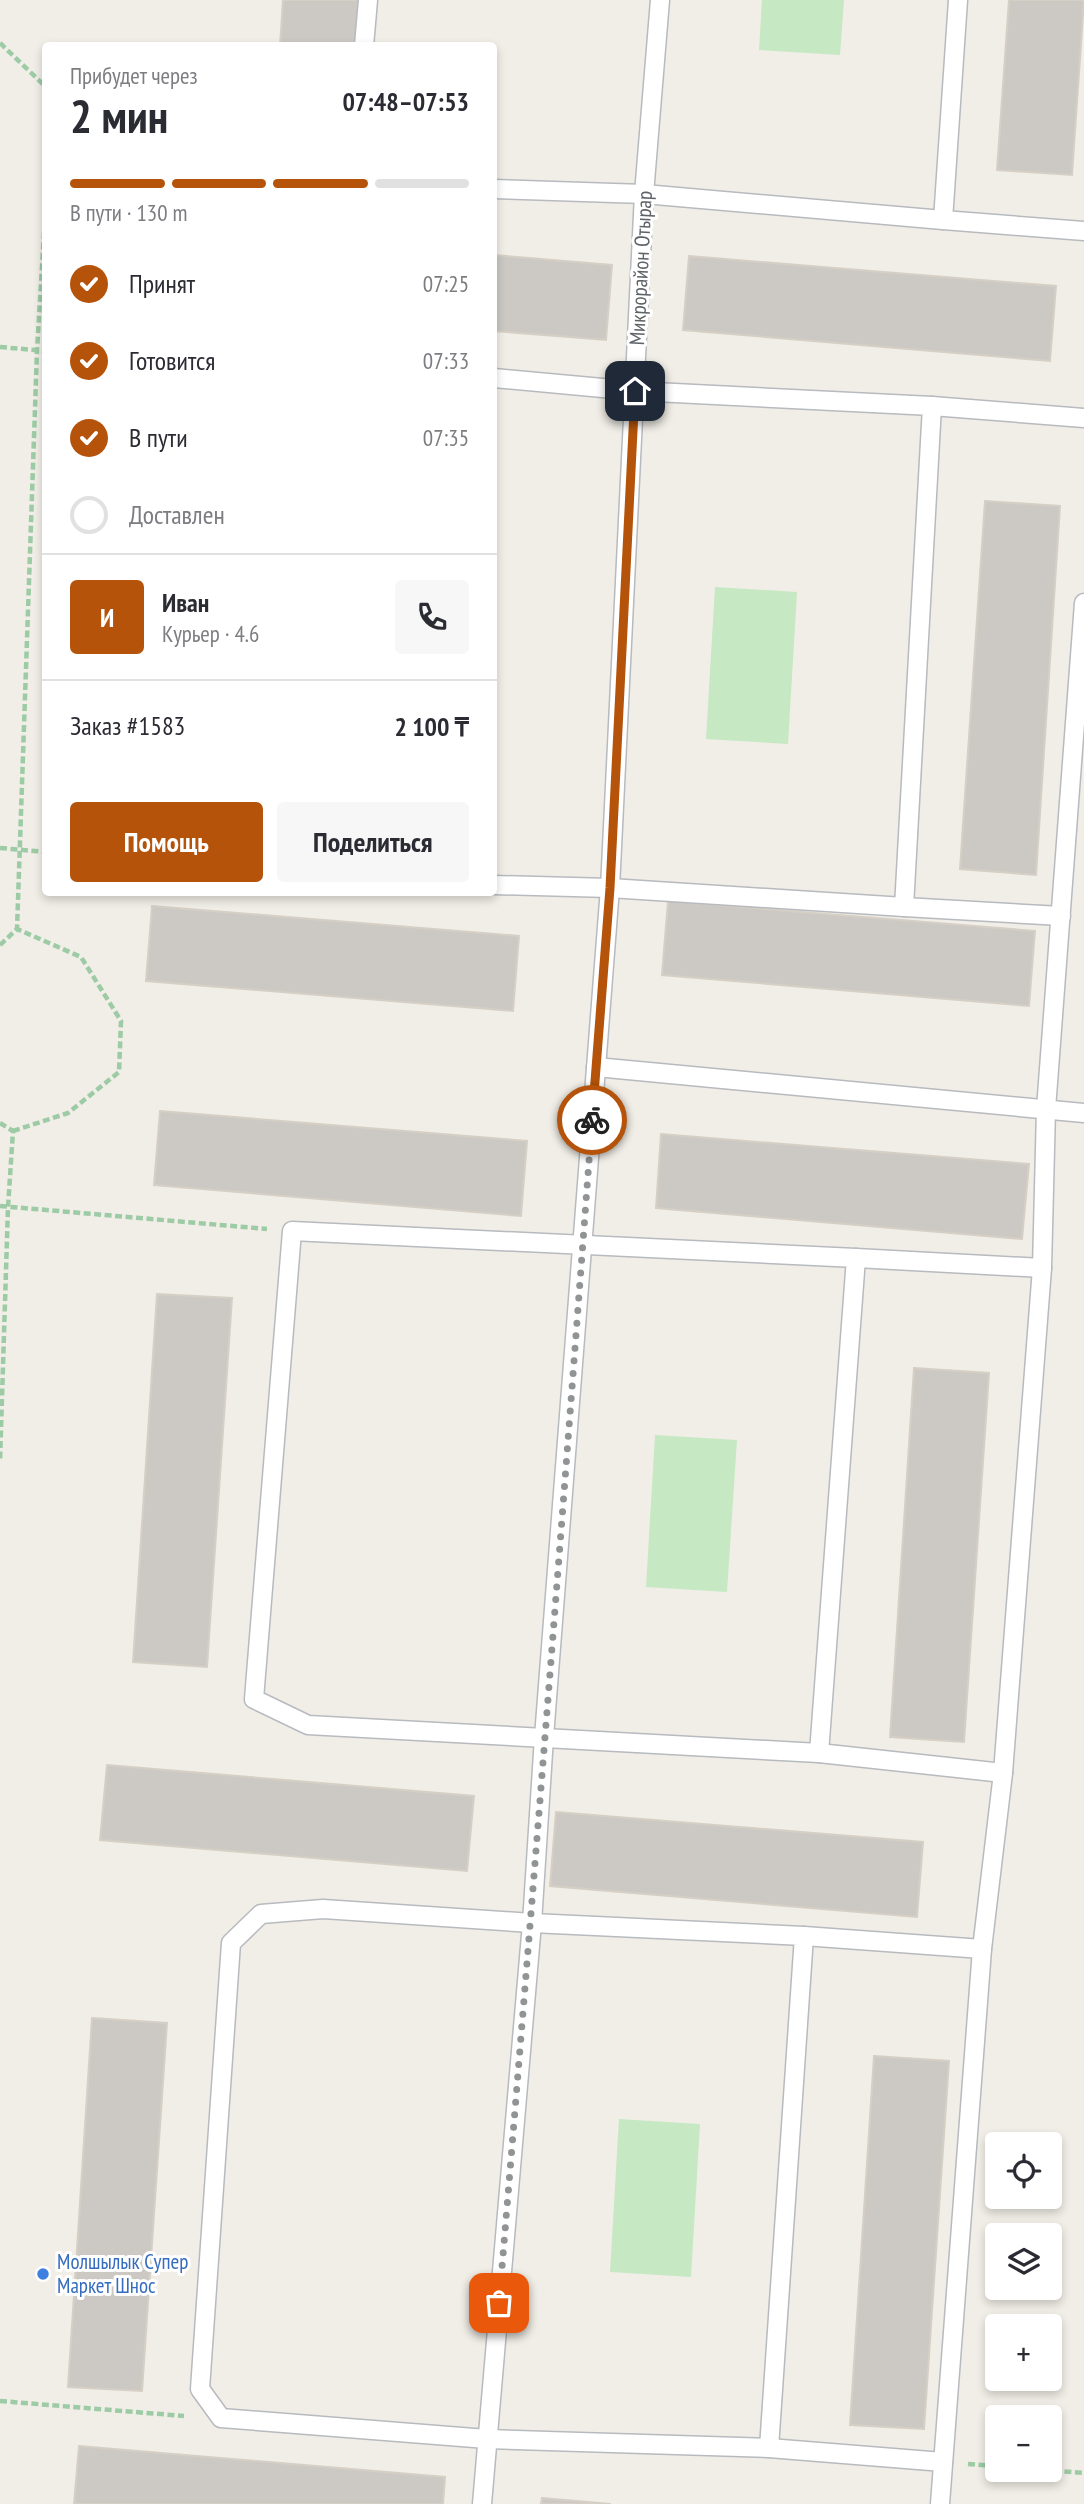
<!DOCTYPE html>
<html lang="ru">
<meta charset="utf-8">
<style>
body{margin:0;font-family:"PT Sans Narrow",sans-serif;background:#f7f7f7;color:#2b2b33;height:100vh;display:flex;flex-direction:column;font-size:26px;white-space:nowrap}
*{box-sizing:border-box;margin:0}
p{font-size:23px;color:#7c7c81}
.icon{flex:none;width:38px;height:38px;fill:none;stroke:currentColor;stroke-width:2;stroke-linecap:round;stroke-linejoin:round}
.map{position:relative;flex:1;overflow:hidden}
.drawer{position:absolute;left:42px;top:42px;width:455px;height:854px;display:flex;flex-direction:column;background:#fff;border-radius:7px;box-shadow:0 4px 10px #0003}
.drawer>*{flex:none}
.buttons{position:absolute;left:985px;top:2132px;display:grid;gap:14px}
.buttons a{display:grid;place-items:center;width:77px;height:77px;border-radius:7px;background:#fff;box-shadow:0 4px 10px #0003;font-size:35px}
.pin{position:absolute;display:grid;place-items:center;width:60px;height:60px;color:#fff;margin:-30px;border-radius:14px;box-shadow:0 4px 10px #0006}
.courier{position:absolute;display:grid;place-items:center;width:70px;height:70px;margin:-35px;border:5px solid #b45309;border-radius:50%;background:#fff;color:#222;box-shadow:0 2px 9px #0007}
.summary em{font-style:normal;font-weight:800}
.summary div{display:flex;flex-direction:column-reverse}
.summary{display:flex;align-items:center;justify-content:space-between;height:119px;padding:0 28px}
h1{font-size:46px;font-weight:800;line-height:52px}
.bar{display:grid;grid-template-columns:repeat(4,1fr);gap:10px 7px;align-content:center;height:84px;padding:0 28px}
.bar i{height:9px;border-radius:5px;background:#e1e1e2}
.bar .on{background:#b45309}
.bar p{grid-column:span 4}
.line{display:flex;align-items:center;gap:18px;padding:0 28px;border-top:2px solid #e1e1e2}
.line div{flex:1}
.round{display:grid;place-items:center;flex:none;width:74px;height:74px;border-radius:7px;background:#f7f7f7}
ol{padding:0 28px;list-style:none}
li{display:flex;align-items:center;gap:21px;height:77px}
li p{margin-inline-start:auto}
li .icon{padding:7px;border-radius:50%;background:#b45309;color:#fff;stroke-width:4}
li:last-child{color:#7c7c81}
li i{width:38px;height:38px;border:4px solid #e1e1e2;border-radius:50%}
.button{display:flex;gap:14px;margin-top:auto;padding:14px 28px}
.button a{flex:1;height:80px;border-radius:7px;background:#b45309;color:#fff;font-size:28px;font-weight:800;line-height:80px;text-align:center}
.button a+a{background:#f7f7f7;color:#2b2b33}
.map>svg:first-child{display:block}
</style>
<div class="map">
<svg width="1084" height="2504" viewBox="0 0 1084 2504">
<rect width="100%" height="100%" fill="#f1eee7"/>
<g fill="#c6e9c3">
<polygon points="762,0 844,0 840,55 759,50"/>
<polygon points="715,587 797,592 788,744 706,739"/>
<polygon points="655,1435 737,1440 727,1592 646,1587"/>
<polygon points="619,2119 700,2124 691,2277 610,2272"/>
</g>
<g fill="#ccc9c4" stroke="#d6cfc5" stroke-width="2">
<polygon points="283,0 358,0 355,46 280,46"/>
<polygon points="1009,0 1084,0 1072,175 997,170"/>
<polygon points="494,255 612,265 606,340 494,331"/>
<polygon points="689,256 1056,286 1050,361 683,330"/>
<polygon points="985,501 1060,506 1036,875 960,869"/>
<polygon points="668,901 1035,931 1029,1006 662,975"/>
<polygon points="152,906 519,936 513,1011 146,981"/>
<polygon points="160,1111 527,1141 521,1216 154,1185"/>
<polygon points="661,1134 1029,1164 1022,1239 656,1208"/>
<polygon points="157,1294 232,1298 207,1667 133,1662"/>
<polygon points="914,1368 989,1373 964,1742 890,1737"/>
<polygon points="107,1765 474,1796 467,1871 100,1840"/>
<polygon points="556,1812 923,1842 917,1917 550,1886"/>
<polygon points="92,2018 167,2023 142,2391 68,2387"/>
<polygon points="874,2056 949,2061 924,2429 850,2425"/>
<polygon points="79,2446 445,2477 443,2504 74,2504"/>
<polygon points="542,2498 611,2504 541,2504"/>
</g>
<g fill="none" stroke-linecap="round" stroke-linejoin="round">
<defs>
<g id="service">
<polyline points="364,46 368,0"/>
<polyline points="494,189 644,194 943,220 958,0"/>
<polyline points="943,220 1084,231"/>
<polyline points="494,378 635,391 932,406 904,907 610,888 494,885"/>
<polyline points="932,406 1084,418"/>
<polyline points="904,907 1061,916"/>
<polyline points="596,1067 1084,1113"/>
<polygon points="292,1231 856,1258 819,1753 308,1725 254,1699"/>
<polyline points="856,1258 1042,1268"/>
<polyline points="819,1753 1003,1773"/>
<polygon points="323,1909 532,1923 804,1936 769,2448 487,2439 221,2418 200,2389 231,1943 261,1914"/>
<polyline points="804,1936 982,1949"/>
<polyline points="769,2448 943,2462"/>
<polyline points="482,2504 532,1923 544,1737 610,888 644,194 660,0"/>
<polyline points="940,2504 982,1949 1003,1773 1042,1268 1046,1109 1084,603"/>
</g>
</defs>
<use href="#service" stroke="#b7babe" stroke-width="21"/>
<g stroke="#9ccba5" stroke-width="4.5" stroke-dasharray="7 3.5" stroke-linecap="butt">
<polyline points="0,43 46,87"/>
<polyline points="0,347 46,351"/>
<polyline points="0,848 46,852"/>
<polyline points="0,945 17,929 37,350 46,200"/>
<polyline points="0,1123 13,1131 8,1207 0,1461"/>
<polyline points="13,1131 68,1113 119,1072 121,1021 81,957 17,929"/>
<polyline points="0,1206 267,1229"/>
<polyline points="0,2401 184,2416"/>
<polyline points="968,2464 998,2466"/>
<polyline points="1033,2469 1084,2473"/>
</g>
<use href="#service" stroke="#fff" stroke-width="18"/>
</g>
<g fill="none" stroke-linecap="round" stroke-linejoin="round">
<path stroke="#919494" stroke-width="7" stroke-dasharray="0 12.6" d="M 499,2303 C 532,1909 563,1514 592,1120"/>
<polyline stroke="#b45309" stroke-width="9" points="592,1120 610,888 635,391"/>
</g>
<circle fill="#3f7fe0" stroke="#fff" stroke-width="2.5" cx="43" cy="2274" r="7"/>
<g text-anchor="middle" stroke-width="6" stroke-linejoin="round" paint-order="stroke">
<g font-size="21" fill="#5e6368" stroke="#fff">
<text transform="translate(641 268) rotate(-87)" y="7">Микрорайон Отырар</text>
</g>
<g font-size="21" fill="#366cbe" stroke="#fff" text-anchor="start">
<text x="57" y="2269">Молшылык Супер<tspan x="57" dy="24">Маркет Шнос</tspan></text>
</g>
</g>
</svg>
<div class="buttons">
<a><svg class="icon" aria-label="locate" viewBox="0 0 24 24"><circle cx="12" cy="12" r="6"/><path d="M12 2v4M12 18v4M2 12h4M18 12h4"/></svg></a>
<a><svg class="icon" aria-label="layers" viewBox="0 0 24 24"><path d="M12 4l9 5-9 5-9-5zM3 14l9 5 9-5"/></svg></a>
<a>+</a>
<a>−</a>
</div>
<div class="pin" style="left:499px;top:2303px;background:#ea580c"><svg class="icon" aria-label="bag" viewBox="0 0 24 24"><path d="M5 8h14l-1 12H6zM9 8a3 3 0 0 1 6 0"/></svg></div>
<div class="pin" style="left:635px;top:391px;background:#1f2937"><svg class="icon" aria-label="home" viewBox="0 0 24 24"><path d="M3 11l9-7 9 7M6 9v11h12V9"/></svg></div>
<div class="courier" style="left:592px;top:1120px"><svg class="icon" aria-label="bike" viewBox="0 0 24 24"><circle cx="6" cy="16" r="4"/><circle cx="18" cy="16" r="4"/><path d="M6 16l4-8h5l3 8M10 8l3 8H6M13 5h3"/></svg></div>
<section class="drawer">
<div class="summary"><div><h1>2 мин</h1><p>Прибудет через</p></div><em>07:48–07:53</em></div>
<div class="bar"><i class="on"></i><i class="on"></i><i class="on"></i><i></i><p>В пути · 130 m</p></div>
<ol>
<li><svg class="icon" aria-label="check" viewBox="0 0 24 24"><path d="M5 12l5 5 9-10"/></svg>Принят<p>07:25</p></li>
<li><svg class="icon" aria-label="check" viewBox="0 0 24 24"><path d="M5 12l5 5 9-10"/></svg>Готовится<p>07:33</p></li>
<li><svg class="icon" aria-label="check" viewBox="0 0 24 24"><path d="M5 12l5 5 9-10"/></svg>В пути<p>07:35</p></li>
<li><i></i>Доставлен</li>
</ol>
<div class="line" style="height:126px"><b class="round" style="background:#b45309;color:#fff">И</b><div><b>Иван</b><p>Курьер · 4.6</p></div><a class="round"><svg class="icon" aria-label="phone" viewBox="0 0 24 24"><path d="M5 4h4l2 5-3 2q2 4 5 5l2-3 5 2v4C11 20 4 13 5 4z"/></svg></a></div>
<div class="line" style="height:91px"><div>Заказ #1583</div><b>2 100 ₸</b></div>
<div class="button"><a>Помощь</a><a>Поделиться</a></div>
</section>
</div>
